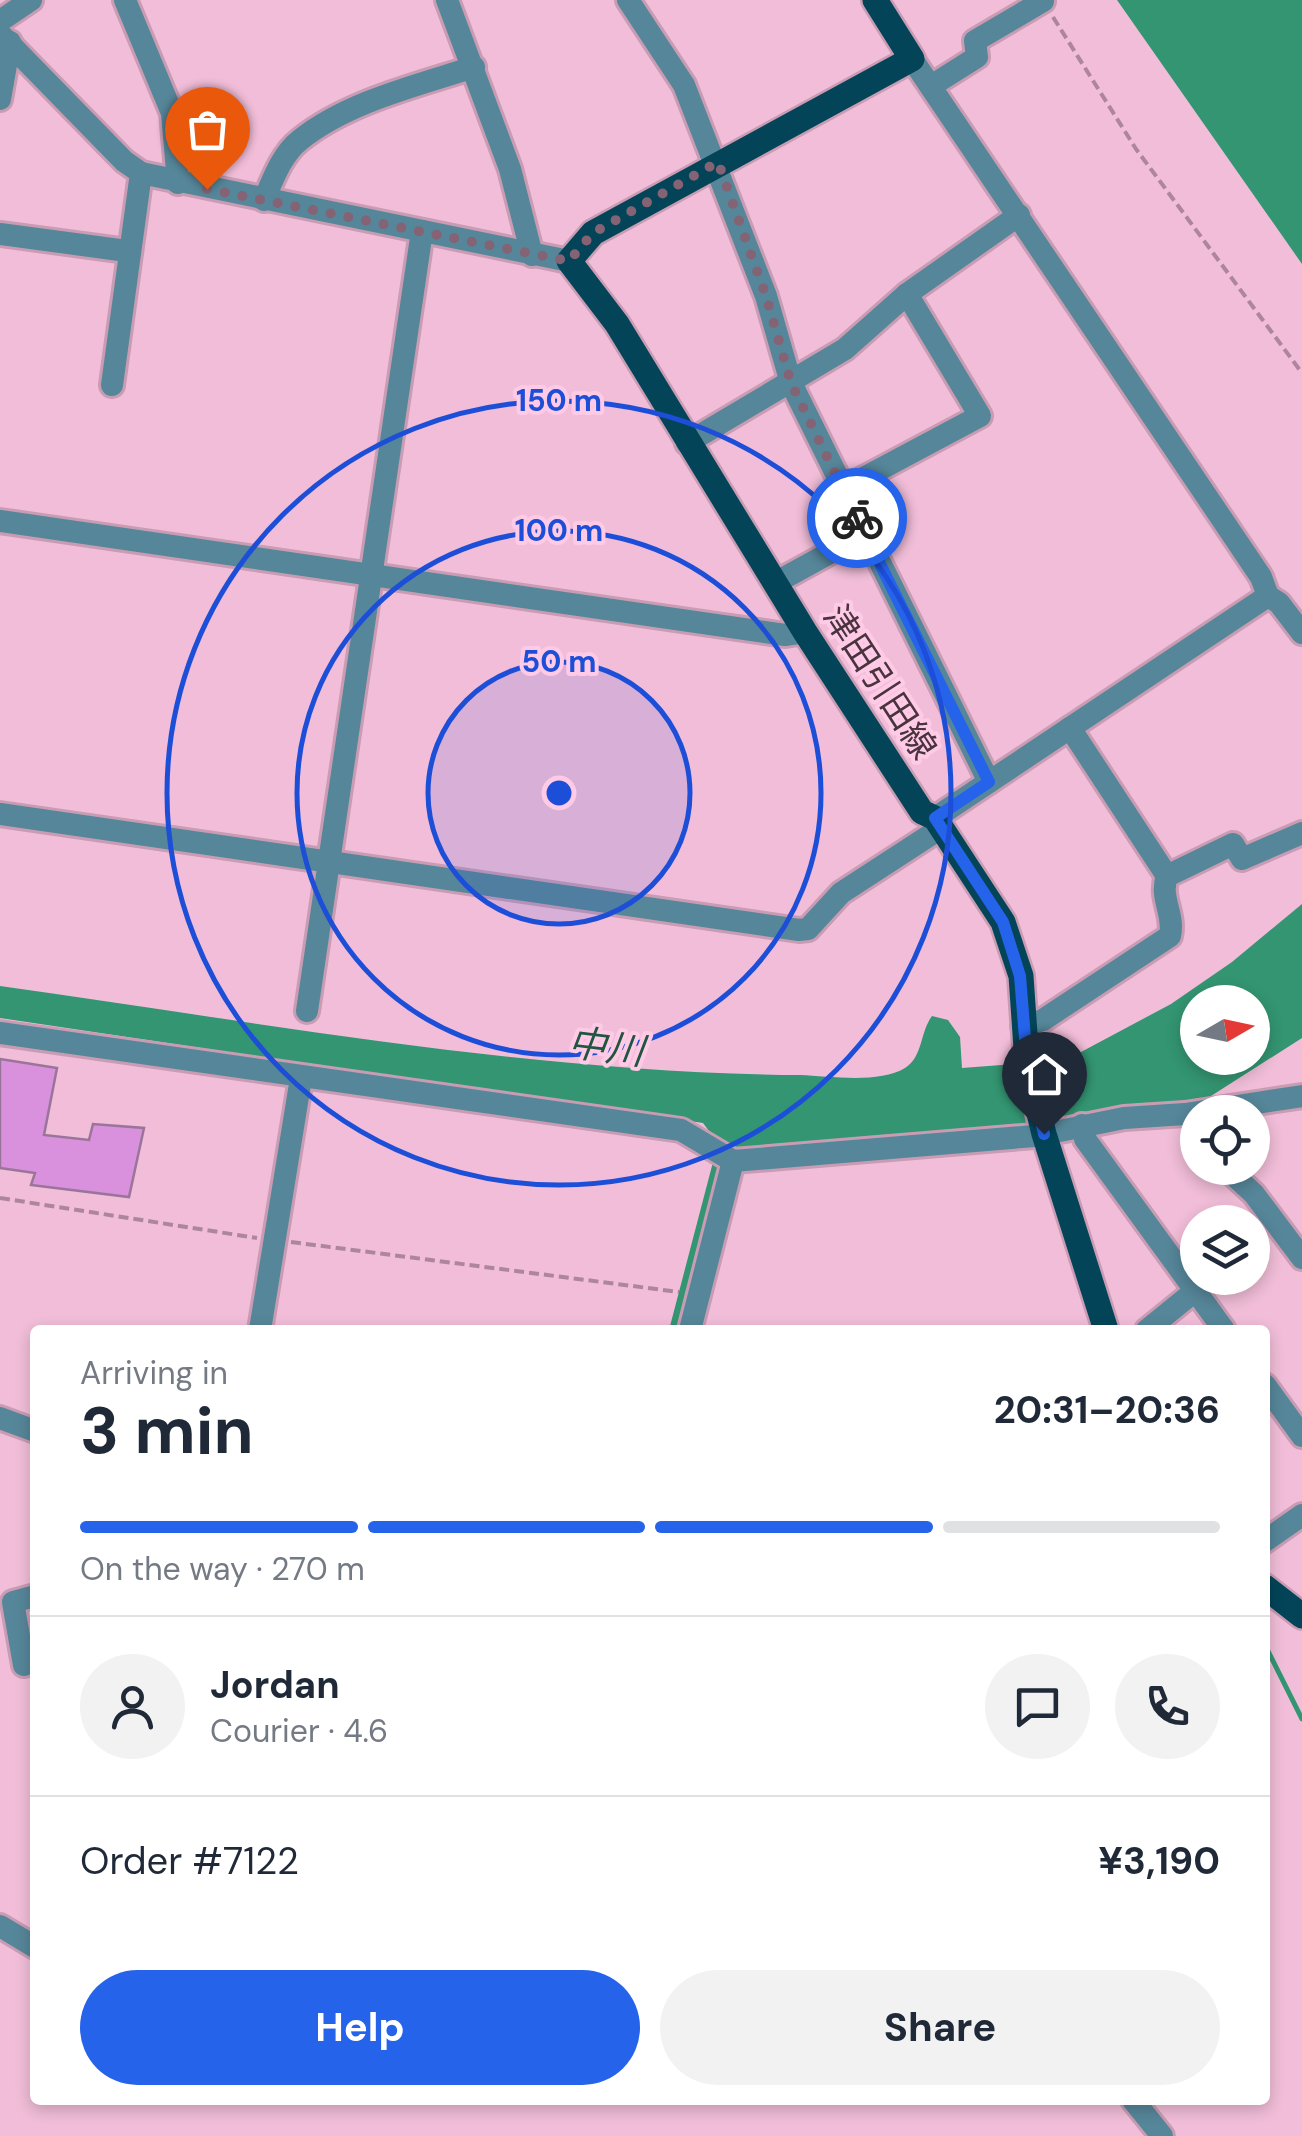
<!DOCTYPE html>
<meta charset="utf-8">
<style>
body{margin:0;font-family:"DM Sans","Noto Sans JP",sans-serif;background:#f2f2f3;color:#1f2937;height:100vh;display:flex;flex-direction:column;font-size:38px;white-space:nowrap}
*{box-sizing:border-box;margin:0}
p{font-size:32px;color:#747a83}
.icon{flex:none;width:55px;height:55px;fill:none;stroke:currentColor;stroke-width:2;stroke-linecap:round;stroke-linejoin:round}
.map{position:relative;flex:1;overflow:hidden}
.details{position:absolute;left:30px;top:1325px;width:1240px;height:780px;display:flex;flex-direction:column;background:#fff;border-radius:10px;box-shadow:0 5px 15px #0003}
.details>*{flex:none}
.needle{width:65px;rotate:81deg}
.tools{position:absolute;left:1180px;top:985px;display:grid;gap:20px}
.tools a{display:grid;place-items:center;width:90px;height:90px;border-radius:50%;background:#fff;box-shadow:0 5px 15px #0003;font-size:50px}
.pin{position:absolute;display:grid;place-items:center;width:85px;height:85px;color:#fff;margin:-102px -42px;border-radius:50% 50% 50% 0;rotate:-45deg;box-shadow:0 0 10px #0007}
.pin .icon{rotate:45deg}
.courier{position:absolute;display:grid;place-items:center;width:100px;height:100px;margin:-50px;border:8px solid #2563eb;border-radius:50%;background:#fff;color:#222;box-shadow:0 2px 12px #0007}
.head em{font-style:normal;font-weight:700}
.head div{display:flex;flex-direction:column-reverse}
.head{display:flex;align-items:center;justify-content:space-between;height:170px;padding:0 50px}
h1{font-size:65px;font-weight:700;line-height:75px}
.bar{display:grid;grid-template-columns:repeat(4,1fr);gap:15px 10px;align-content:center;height:120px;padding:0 50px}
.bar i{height:12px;border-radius:8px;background:#e0e1e3}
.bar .on{background:#2563eb}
.bar p{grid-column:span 4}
.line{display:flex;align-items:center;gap:25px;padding:0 50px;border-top:2px solid #e0e1e3}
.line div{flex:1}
.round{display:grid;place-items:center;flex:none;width:105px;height:105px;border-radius:52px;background:#f2f2f3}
.cta{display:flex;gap:20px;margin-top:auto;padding:20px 50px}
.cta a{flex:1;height:115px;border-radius:60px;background:#2563eb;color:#fff;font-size:40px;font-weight:700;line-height:115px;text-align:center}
.cta a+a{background:#f2f2f3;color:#1f2937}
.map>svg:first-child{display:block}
</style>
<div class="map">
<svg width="1302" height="2136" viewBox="0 0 1302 2136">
<rect width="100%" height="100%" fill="#f1bdd8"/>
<g fill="#339572" fill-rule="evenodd">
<polygon points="1117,0 1302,0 1302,264"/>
<path d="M 1302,904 L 1302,1038 L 1211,1096 L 1177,1108 L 1026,1129 L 726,1148 L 678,1330 L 669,1330 L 718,1143 L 703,1123 L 0,1018 L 0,986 C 265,1023 531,1073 800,1075 C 829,1076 879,1084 905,1068 C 923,1057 920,1032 932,1016 L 948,1020 L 960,1037 L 962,1068 L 1066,1060 L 1171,1004 L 1232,962 ZM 1198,1002 L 1252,1002 L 1252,1058 L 1198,1058 Z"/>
</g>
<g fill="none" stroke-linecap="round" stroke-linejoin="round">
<polyline stroke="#339572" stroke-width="5" points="1265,1645 1302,1719"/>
</g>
<polygon fill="#da91dd" stroke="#99759a" stroke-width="2.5" points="0,1059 57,1068 44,1135 89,1140 93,1124 144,1128 129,1197 31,1185 35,1173 0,1168"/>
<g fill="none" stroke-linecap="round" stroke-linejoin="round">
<defs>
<g id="minor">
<polyline points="125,0 172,113 178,183"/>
<polyline points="447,0 510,169 532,255"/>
<polyline points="628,0 684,85 766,296 791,383 989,782"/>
<polyline points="0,21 31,0"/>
<polyline points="0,34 124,161 141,173 569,261"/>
<polyline points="912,59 1261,577 1268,596 935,818"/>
<polyline points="931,86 977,57 975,41 1043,1"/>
<polyline points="0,99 10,42"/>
<path d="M 264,200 C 273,179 282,154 300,140 C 347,102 418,85 474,67"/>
<polyline points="0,234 127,251"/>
<polyline points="112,385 141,173"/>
<polyline points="687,443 845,349 907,294 1019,215"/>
<polyline points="843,489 980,416 907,294"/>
<polyline points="0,521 785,635 805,632"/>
<polyline points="775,583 864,534"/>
<polyline points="1268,596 1279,603 1302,633"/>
<polyline points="0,814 799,930 808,929 841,893 941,828"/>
<polyline points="1167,876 1233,844 1242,859 1302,833"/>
<polyline points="307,1011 422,231"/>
<path d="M 1023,1026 L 1043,1020 L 1170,936 C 1175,914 1159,898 1167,876 L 1070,728"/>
<polyline points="0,1033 681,1130 733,1161 1035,1136 1124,1118 1185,1114 1302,1096"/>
<polyline points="1082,1125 1085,1139 1224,1330"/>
<polyline points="1226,1168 1254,1194 1302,1258"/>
<polyline points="260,1330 301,1078"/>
<polyline points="690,1330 733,1161"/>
<polyline points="1147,1330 1195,1291"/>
<polyline points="1265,1385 1302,1436"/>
<polyline points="0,1418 35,1431"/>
<polyline points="1265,1541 1302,1515"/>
<polyline points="24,1665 13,1602 35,1596"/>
<polyline points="0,1926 35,1947"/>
<polyline points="1133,2100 1162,2136"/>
</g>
<g id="major">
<polyline points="875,0 912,59 593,233 569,261 617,324 805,632 922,812 935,818 1003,922 1021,976 1027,1063 1044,1134 1106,1330"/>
<polyline points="1265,1587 1302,1616"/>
</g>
</defs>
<use href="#minor" stroke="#c89cb3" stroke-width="28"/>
<use href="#major" stroke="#c89cb3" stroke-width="30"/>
<g stroke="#ae869b" stroke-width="4" stroke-dasharray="10 5" stroke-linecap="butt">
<polyline points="1053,17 1136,149 1302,373"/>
<polyline points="0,1198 257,1238"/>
<polyline points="291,1242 679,1292"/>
</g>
<use href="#minor" stroke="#568699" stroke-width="22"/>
<use href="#major" stroke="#034458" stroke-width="25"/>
</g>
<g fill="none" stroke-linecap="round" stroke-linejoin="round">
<polyline stroke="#836374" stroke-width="10" stroke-dasharray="0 18" points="207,189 569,261 593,233 718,162 766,296 791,383 857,518"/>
<polyline stroke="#2563eb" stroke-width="12" points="857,518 989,782 935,818 1003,922 1020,976 1027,1063 1044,1134"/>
</g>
<circle cx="559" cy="793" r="131" fill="#1d4ed8" fill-opacity=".12"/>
<g fill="none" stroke="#1d4ed8" stroke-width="5">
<circle cx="559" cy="793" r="131"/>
<circle cx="559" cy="793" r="262"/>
<circle cx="559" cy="793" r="392"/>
</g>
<g text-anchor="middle" stroke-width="8" stroke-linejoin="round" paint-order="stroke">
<g font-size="35" fill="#48333e" stroke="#fecae5">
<text transform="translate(880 682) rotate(57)" y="12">津田引田線</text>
</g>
<g font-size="38" font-style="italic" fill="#215441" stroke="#fecae5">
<text transform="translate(606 1047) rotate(7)" y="13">中川</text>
</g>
</g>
<circle cx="559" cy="793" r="15" fill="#1d4ed8" stroke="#fecae5" stroke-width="5"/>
<g font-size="30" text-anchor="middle" font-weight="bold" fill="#1d4ed8" stroke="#fecae5" stroke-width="8" stroke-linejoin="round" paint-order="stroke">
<text x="559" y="411">150 m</text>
<text x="559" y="541">100 m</text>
<text x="559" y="672">50 m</text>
</g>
</svg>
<div class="tools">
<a><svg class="needle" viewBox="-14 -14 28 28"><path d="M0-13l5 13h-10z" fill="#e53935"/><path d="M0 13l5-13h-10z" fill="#747a83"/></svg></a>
<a><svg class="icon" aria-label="locate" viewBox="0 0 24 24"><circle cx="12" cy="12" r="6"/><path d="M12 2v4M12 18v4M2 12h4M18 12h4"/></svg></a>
<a><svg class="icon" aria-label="layers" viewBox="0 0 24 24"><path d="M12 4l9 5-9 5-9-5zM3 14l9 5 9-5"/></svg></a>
</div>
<div class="pin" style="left:207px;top:189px;background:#ea580c"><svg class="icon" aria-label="bag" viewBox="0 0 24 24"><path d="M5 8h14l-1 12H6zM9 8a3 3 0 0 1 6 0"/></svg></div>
<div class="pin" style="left:1044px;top:1134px;background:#1f2937"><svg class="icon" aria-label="home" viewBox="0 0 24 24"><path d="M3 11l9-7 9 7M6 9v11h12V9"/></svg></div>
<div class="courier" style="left:857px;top:518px"><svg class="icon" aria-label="bike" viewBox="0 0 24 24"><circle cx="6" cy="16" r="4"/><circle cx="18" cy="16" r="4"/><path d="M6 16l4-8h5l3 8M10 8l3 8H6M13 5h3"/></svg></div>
<section class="details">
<div class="head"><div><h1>3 min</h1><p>Arriving in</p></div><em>20:31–20:36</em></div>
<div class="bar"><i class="on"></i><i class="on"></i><i class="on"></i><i></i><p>On the way · 270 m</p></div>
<div class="line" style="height:180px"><a class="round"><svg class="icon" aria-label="person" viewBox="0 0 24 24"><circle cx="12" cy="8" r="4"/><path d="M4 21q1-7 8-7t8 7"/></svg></a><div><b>Jordan</b><p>Courier · 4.6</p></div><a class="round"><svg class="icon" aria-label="chat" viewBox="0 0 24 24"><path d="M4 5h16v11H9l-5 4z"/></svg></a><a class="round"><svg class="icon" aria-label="phone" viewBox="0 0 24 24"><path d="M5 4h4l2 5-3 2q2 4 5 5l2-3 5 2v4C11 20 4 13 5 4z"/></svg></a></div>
<div class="line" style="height:130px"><div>Order #7122</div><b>¥3,190</b></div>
<div class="cta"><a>Help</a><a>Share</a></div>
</section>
</div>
